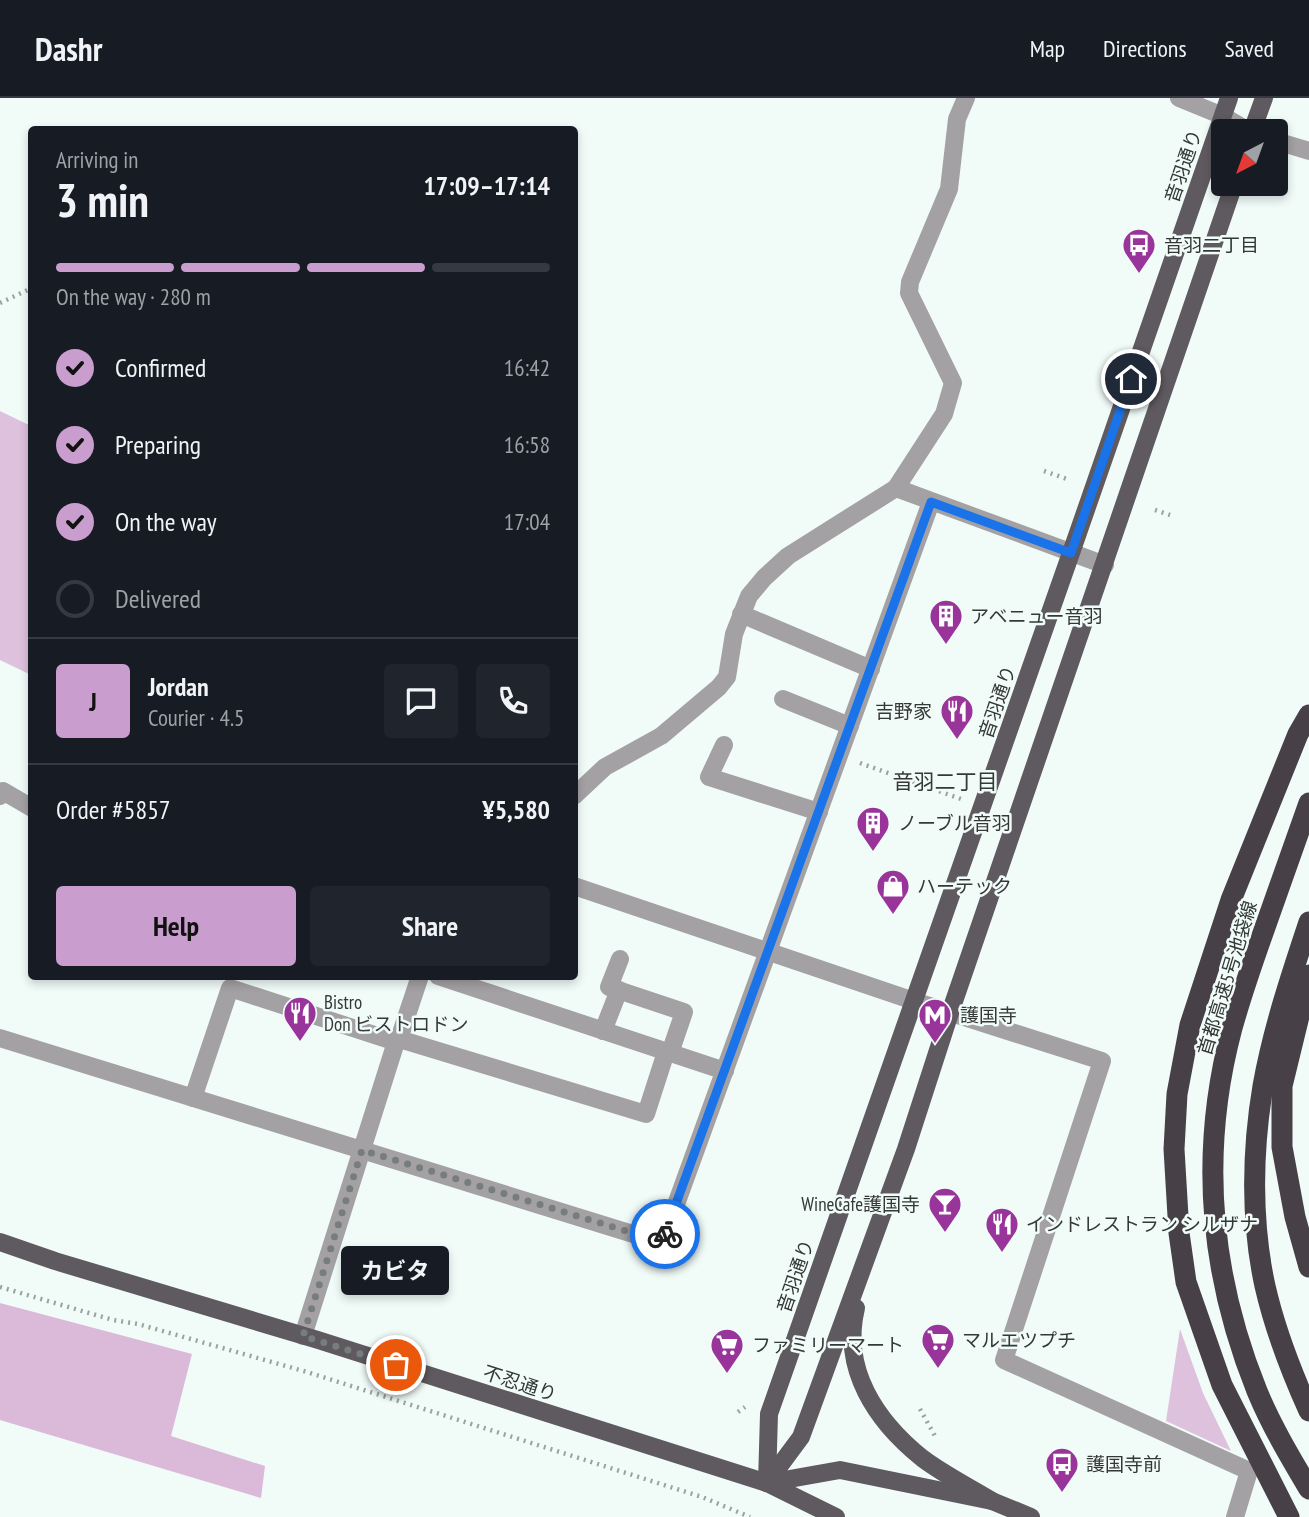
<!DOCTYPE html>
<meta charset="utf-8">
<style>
body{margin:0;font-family:"PT Sans Narrow","Noto Sans JP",sans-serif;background:#20242c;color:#f1f3f6;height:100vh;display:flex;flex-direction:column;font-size:26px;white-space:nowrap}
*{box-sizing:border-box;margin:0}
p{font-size:23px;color:#9ea1a6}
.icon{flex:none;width:38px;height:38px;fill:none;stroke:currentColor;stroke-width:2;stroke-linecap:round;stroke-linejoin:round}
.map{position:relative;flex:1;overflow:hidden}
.side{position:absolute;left:28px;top:28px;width:550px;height:854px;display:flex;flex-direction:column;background:#171b24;border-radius:7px;box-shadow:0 4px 10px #0003}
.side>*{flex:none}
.needle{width:46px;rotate:221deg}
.controls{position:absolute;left:1211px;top:21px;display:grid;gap:14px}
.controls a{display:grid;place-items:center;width:77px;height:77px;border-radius:7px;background:#171b24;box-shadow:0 4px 10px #0003;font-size:35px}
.pin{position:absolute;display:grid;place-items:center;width:60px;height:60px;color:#fff;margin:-30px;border:4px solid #fff;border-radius:50%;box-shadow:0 2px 7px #0007}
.courier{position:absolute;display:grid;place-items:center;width:70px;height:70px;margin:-35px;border:5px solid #1a73e8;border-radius:50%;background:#fff;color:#222;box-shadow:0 2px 9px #0007}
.bubble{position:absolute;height:49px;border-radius:7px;background:#171b24;box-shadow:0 4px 10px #0003;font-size:23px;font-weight:700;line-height:49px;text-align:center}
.summary em{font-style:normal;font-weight:700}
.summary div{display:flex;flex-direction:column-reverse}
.summary{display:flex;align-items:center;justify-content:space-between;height:119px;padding:0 28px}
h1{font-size:46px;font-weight:700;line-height:52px}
.bar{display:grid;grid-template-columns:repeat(4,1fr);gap:10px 7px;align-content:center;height:84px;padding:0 28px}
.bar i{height:9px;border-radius:5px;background:#363941}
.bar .on{background:#c99dcd}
.bar p{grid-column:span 4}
.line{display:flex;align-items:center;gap:18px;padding:0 28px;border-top:2px solid #363941}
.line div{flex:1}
.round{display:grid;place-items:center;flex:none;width:74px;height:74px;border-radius:7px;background:#20242c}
ol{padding:0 28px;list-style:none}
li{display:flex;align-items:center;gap:21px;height:77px}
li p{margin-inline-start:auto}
li .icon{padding:7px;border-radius:50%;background:#c99dcd;color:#111;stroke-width:4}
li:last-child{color:#9ea1a6}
li i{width:38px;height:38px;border:4px solid #363941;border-radius:50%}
.primary-button{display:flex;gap:14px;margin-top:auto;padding:14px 28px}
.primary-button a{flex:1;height:80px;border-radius:7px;background:#c99dcd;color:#111;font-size:28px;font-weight:700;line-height:80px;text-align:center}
.primary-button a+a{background:#20242c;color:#f1f3f6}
header{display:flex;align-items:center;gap:42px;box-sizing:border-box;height:98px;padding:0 35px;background:#171b24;border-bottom:2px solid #363941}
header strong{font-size:33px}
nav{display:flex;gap:38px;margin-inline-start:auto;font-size:24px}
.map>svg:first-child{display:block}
</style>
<header>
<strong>Dashr</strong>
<nav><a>Map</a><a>Directions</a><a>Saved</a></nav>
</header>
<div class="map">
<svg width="1309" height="1419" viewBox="0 0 1309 1419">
<rect width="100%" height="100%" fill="#f1fcf9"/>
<g fill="#dec1dd">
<polygon points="0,313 31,328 31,577 0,562"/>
<polygon points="1180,1231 1203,1295 1231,1353 1166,1323"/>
</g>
<polygon fill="#dbbad9" points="0,1205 192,1256 171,1338 265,1368 261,1400 0,1322"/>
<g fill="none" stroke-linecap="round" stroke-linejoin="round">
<g stroke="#9aa2a0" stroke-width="4.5" stroke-dasharray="2 5" stroke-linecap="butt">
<polyline points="0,205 32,190"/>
<polyline points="1044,373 1070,382"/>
<polyline points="1155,412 1170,417"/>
<polyline points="860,665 961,701"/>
<polyline points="0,1189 113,1222 138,1226 307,1274 702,1399 750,1419"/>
<polyline points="920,1311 935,1338"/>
<polyline points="738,1314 745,1309"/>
</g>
<g stroke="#a4a1a4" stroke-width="18">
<polyline points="1179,0 1223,18 1248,33"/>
<polyline points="1276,43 1309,53"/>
<polyline points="896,390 1105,467"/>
<polyline points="741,516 871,571"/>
<polyline points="783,601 850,628"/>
<polyline points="724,647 709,679 819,714"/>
<polyline points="0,698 3,693 32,710"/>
<polyline points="574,698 605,669 661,638 719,589 727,579 734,536 749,498 764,480 788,458 896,390 944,316 953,285 909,195 910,184 949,91 957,21 966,0"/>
<polyline points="574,788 914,903 1102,963 1004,1262 1249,1373 1235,1419"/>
<polyline points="620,861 609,889 684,914 670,955"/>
<polyline points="438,878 725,973"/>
<polyline points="603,933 619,892"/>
<polyline points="0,940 662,1145 931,404"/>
<polyline points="399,941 646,1016 666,954"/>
<polyline points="193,1000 230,890 396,944"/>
<polyline points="303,1238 396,944 399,941 420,878"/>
</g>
<g stroke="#5f5a5f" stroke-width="18">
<polyline points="1252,33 1264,0"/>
<polyline points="0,1144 55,1163 318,1242 767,1385 836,1419"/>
<path d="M 856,1210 C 841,1271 876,1323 922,1360 C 943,1376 969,1389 992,1403"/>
<polyline points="767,1385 769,1316 1071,455 1229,0"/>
<polyline points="767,1385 801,1339 906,1051 950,915 1234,86"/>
<polyline points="767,1385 840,1372 992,1403 1031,1419"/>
</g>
<g stroke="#474147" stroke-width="21">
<path d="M 1309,705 C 1294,748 1279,791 1263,835 C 1252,866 1241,898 1232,930 C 1199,1054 1209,1174 1257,1293 C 1271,1327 1290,1359 1309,1391"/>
<path d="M 1309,824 C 1291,878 1273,932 1263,988 C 1252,1053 1251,1124 1265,1188 C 1275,1232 1291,1273 1309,1313"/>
<polyline points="1309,877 1282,988 1282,1049 1295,1119 1309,1169"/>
<polyline points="1289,1419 1222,1287 1186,1184 1179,1135 1174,1051 1177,996 1190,927 1231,802 1298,636 1309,617"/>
</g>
</g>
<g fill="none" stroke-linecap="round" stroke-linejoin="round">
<polyline stroke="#767d7b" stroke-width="7" stroke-dasharray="0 12.6" points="396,1267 303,1238 362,1052 662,1144 665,1136"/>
<polyline stroke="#1a73e8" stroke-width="9" points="665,1136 931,404 1071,455 1131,281"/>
</g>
<defs>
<symbol id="bus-pin" viewBox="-11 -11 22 30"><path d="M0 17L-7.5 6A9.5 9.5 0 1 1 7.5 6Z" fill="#99349a" stroke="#f1fcf9"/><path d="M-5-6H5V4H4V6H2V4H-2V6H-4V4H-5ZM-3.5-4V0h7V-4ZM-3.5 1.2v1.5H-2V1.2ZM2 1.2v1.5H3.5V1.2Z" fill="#fff"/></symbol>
<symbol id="building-pin" viewBox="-11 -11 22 30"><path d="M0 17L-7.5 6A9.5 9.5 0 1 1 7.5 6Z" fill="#99349a" stroke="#f1fcf9"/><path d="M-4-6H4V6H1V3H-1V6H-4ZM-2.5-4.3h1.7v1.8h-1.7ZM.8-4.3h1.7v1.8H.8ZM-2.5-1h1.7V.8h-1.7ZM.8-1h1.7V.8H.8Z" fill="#fff"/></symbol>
<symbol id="restaurant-pin" viewBox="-11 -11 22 30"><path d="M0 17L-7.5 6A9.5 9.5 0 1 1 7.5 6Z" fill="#99349a" stroke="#f1fcf9"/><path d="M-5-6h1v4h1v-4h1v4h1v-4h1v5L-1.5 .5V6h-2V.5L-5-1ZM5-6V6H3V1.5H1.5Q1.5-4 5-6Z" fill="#fff"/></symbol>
<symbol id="shop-pin" viewBox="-11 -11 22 30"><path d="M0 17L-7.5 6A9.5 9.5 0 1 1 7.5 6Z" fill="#99349a" stroke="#f1fcf9"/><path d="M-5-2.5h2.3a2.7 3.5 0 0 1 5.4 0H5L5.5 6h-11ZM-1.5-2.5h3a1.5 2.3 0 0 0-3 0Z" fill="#fff"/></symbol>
<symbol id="metro-pin" viewBox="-11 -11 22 30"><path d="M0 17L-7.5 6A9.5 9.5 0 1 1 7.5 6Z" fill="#99349a" stroke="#f1fcf9"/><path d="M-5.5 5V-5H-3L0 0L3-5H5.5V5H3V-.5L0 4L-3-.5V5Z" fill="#fff"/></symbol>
<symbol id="bar-pin" viewBox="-11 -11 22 30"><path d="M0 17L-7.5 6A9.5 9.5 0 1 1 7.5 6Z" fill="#99349a" stroke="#f1fcf9"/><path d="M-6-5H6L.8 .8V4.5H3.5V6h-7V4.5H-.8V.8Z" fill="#fff"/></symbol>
<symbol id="supermarket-pin" viewBox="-11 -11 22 30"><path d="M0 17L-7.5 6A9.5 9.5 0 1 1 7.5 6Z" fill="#99349a" stroke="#f1fcf9"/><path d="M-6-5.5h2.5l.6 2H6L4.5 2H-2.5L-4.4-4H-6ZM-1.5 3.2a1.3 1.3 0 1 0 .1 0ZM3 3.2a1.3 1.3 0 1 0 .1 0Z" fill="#fff"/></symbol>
</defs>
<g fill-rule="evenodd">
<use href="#bus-pin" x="1120" y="128" width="38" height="52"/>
<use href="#building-pin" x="927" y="499" width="38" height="52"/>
<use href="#restaurant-pin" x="938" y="594" width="38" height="52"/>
<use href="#building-pin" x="854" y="706" width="38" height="52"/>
<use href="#shop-pin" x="874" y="769" width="38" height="52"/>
<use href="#restaurant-pin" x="281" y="896" width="38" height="52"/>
<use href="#metro-pin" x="916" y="898" width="38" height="52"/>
<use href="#bar-pin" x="926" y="1087" width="38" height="52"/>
<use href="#restaurant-pin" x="983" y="1107" width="38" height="52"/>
<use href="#supermarket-pin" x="919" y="1223" width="38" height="52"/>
<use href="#supermarket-pin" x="708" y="1228" width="38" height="52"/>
<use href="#bus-pin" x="1043" y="1347" width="38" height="52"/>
</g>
<g text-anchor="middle" stroke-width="5" stroke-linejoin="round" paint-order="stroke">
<g font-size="19" fill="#343837" stroke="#f1fcf9">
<text transform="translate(1183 68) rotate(-71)" y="7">音羽通り</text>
<text transform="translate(997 604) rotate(-71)" y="7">音羽通り</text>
<text transform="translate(1227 880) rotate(-73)" y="7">首都高速5号池袋線</text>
<text transform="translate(795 1178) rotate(-71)" y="7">音羽通り</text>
<text transform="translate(520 1285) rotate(18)" y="7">不忍通り</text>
</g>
<g font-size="19" fill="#343837" stroke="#f1fcf9" text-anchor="start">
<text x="1164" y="154">音羽二丁目</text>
<text x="970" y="525">アベニュー音羽</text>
<text x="932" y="620" text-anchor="end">吉野家</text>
<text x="898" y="732">ノーブル音羽</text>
<text x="917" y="795">ハーテック</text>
<text x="324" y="911">Bistro<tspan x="324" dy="22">Don ビストロドン</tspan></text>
<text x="960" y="924">護国寺</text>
<text x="920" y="1113" text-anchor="end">WineCafe護国寺</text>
<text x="1026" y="1133">インドレストラン シルザナ</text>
<text x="962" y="1249">マルエツプチ</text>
<text x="752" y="1254">ファミリーマート</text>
<text x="1086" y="1373">護国寺前</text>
</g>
<g font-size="21" fill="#343837" stroke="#f1fcf9">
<text x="945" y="691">音羽二丁目</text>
</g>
</g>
</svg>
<div class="controls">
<a><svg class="needle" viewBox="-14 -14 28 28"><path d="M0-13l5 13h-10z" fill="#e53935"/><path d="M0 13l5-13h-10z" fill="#9ea1a6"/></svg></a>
</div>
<div class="pin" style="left:396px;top:1267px;background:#ea580c"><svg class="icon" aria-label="bag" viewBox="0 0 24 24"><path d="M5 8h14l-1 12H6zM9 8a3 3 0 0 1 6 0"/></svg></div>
<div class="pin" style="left:1131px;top:281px;background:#1f2937"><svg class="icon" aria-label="home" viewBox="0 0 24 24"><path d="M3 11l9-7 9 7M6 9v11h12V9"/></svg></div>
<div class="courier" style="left:665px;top:1136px"><svg class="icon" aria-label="bike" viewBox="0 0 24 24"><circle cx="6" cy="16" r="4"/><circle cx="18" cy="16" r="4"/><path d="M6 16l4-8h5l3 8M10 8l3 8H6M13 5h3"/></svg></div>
<div class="bubble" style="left:341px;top:1148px;width:108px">カビタ</div>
<section class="side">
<div class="summary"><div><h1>3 min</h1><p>Arriving in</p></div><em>17:09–17:14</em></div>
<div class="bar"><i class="on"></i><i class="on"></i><i class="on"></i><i></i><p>On the way · 280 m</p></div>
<ol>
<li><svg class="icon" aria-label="check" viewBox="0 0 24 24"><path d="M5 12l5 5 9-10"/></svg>Confirmed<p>16:42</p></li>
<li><svg class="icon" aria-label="check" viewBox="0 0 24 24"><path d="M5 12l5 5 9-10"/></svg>Preparing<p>16:58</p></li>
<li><svg class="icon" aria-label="check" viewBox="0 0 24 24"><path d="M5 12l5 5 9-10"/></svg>On the way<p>17:04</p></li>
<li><i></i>Delivered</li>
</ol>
<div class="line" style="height:126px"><b class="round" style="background:#c99dcd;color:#111">J</b><div><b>Jordan</b><p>Courier · 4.5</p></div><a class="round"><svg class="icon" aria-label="chat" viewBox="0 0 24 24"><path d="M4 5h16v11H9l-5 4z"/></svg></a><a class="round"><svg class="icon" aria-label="phone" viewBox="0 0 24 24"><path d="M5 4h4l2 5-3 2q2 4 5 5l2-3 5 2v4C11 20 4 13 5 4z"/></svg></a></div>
<div class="line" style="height:91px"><div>Order #5857</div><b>¥5,580</b></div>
<div class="primary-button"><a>Help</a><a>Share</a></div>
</section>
</div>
